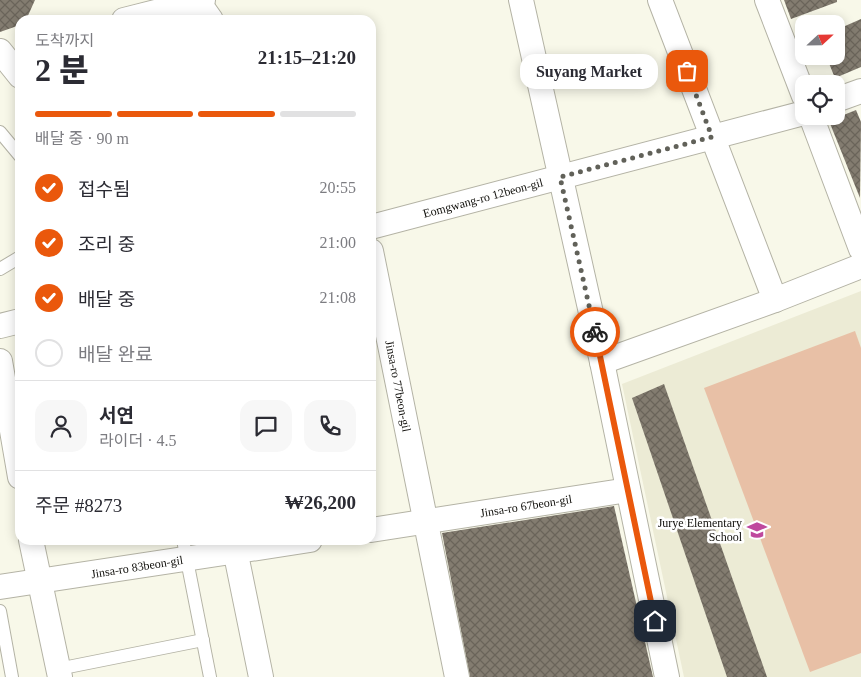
<!DOCTYPE html>
<html lang="ko">
<meta charset="utf-8">
<style>
body{margin:0;font-family:"Times New Roman","Noto Sans KR",serif;background:#f7f7f7;color:#2b2b33;height:100vh;display:flex;flex-direction:column;font-size:19px;white-space:nowrap}
*{box-sizing:border-box;margin:0}
p{font-size:16px;color:#7c7c81}
.icon{flex:none;width:28px;height:28px;fill:none;stroke:currentColor;stroke-width:2;stroke-linecap:round;stroke-linejoin:round}
.map{position:relative;flex:1;overflow:hidden}
.panel{position:absolute;left:15px;top:15px;width:361px;height:530px;display:flex;flex-direction:column;background:#fff;border-radius:15px;box-shadow:0 2px 12px #0003}
.panel>*{flex:none}
.needle{width:32px;rotate:68deg}
.buttons{position:absolute;left:795px;top:15px;display:grid;gap:10px}
.buttons a{display:grid;place-items:center;width:50px;height:50px;border-radius:10px;background:#fff;box-shadow:0 2px 12px #0003;font-size:25px}
.pin{position:absolute;display:grid;place-items:center;width:42px;height:42px;color:#fff;margin:-21px;border-radius:10px;box-shadow:0 2px 8px #0006}
.courier{position:absolute;display:grid;place-items:center;width:50px;height:50px;margin:-25px;border:4px solid #ea580c;border-radius:50%;background:#fff;color:#222;box-shadow:0 1px 6px #0007}
.bubble{position:absolute;height:35px;border-radius:15px;background:#fff;box-shadow:0 2px 12px #0003;font-size:16px;font-weight:800;line-height:35px;text-align:center}
.summary em{font-style:normal;font-weight:800}
.summary div{display:flex;flex-direction:column-reverse}
.summary{display:flex;align-items:center;justify-content:space-between;height:85px;padding:0 20px}
h1{font-size:32px;font-weight:800;line-height:38px}
.bar{display:grid;grid-template-columns:repeat(4,1fr);gap:8px 5px;align-content:center;height:60px;padding:0 20px}
.bar i{height:6px;border-radius:4px;background:#e1e1e2}
.bar .current{background:#ea580c}
.bar p{grid-column:span 4}
.line{display:flex;align-items:center;gap:12px;padding:0 20px;border-top:1px solid #e1e1e2}
.line div{flex:1}
.round{display:grid;place-items:center;flex:none;width:52px;height:52px;border-radius:15px;background:#f7f7f7}
ol{padding:0 20px;list-style:none}
li{display:flex;align-items:center;gap:15px;height:55px}
li p{margin-inline-start:auto}
li .icon{padding:5px;border-radius:50%;background:#ea580c;color:#fff;stroke-width:4}
li:last-child{color:#7c7c81}
li i{width:28px;height:28px;border:2px solid #e1e1e2;border-radius:50%}
.map>svg:first-child{display:block}
</style>
<div class="map">
<svg width="861" height="677" viewBox="0 0 861 677">
<defs>
<pattern id="building-cross-hatch" width="8" height="8" patternUnits="userSpaceOnUse" patternTransform="scale(1.25)"><rect width="8" height="8" fill="#837c70"/><path d="M0 0l8 8M0 8l8-8" fill="none" stroke="#6a645a"/></pattern>
</defs>
<rect width="100%" height="100%" fill="#f8f8e9"/>
<polygon fill="#ecebd5" points="861,291 861,677 684,677 622,384"/>
<polygon fill="#e8c0a6" points="855,331 861,348 861,653 810,672 704,388"/>
<g fill="url(#building-cross-hatch)">
<polygon points="0,0 35,0 26,20 20,20 20,25 0,32"/>
<polygon points="784,0 837,0 837,2 791,19"/>
<polygon points="861,19 861,67 835,78 826,56 836,56 836,30"/>
<polygon points="856,110 861,122 860,198 829,121"/>
<polygon points="664,384 767,677 727,677 632,398"/>
<polygon points="614,506 653,677 470,677 442,533"/>
</g>
<g fill="none" stroke-linecap="round" stroke-linejoin="round">
<defs>
<g id="lane">
<polyline points="0,132 20,156"/>
<polyline points="0,269 20,257"/>
<polyline points="183,540 210,677"/>
<polyline points="0,611 12,677"/>
<polyline points="58,669 203,640"/>
</g>
<g id="street">
<polyline points="197,0 211,20"/>
<polyline points="521,0 602,362 667,677"/>
<polyline points="660,0 775,300"/>
<polyline points="767,0 804,96"/>
<polyline points="124,20 203,0"/>
<polyline points="0,51 20,76"/>
<polyline points="836,100 861,91"/>
<polyline points="811,116 861,249"/>
<polyline points="371,227 804,113"/>
<polyline points="371,251 457,677"/>
<polyline points="0,326 20,321"/>
<polyline points="0,361 20,477"/>
<polyline points="602,362 775,300 861,266"/>
<polyline points="371,530 628,490"/>
<polyline points="31,540 60,677"/>
<polyline points="233,540 261,677"/>
<polyline points="0,587 310,540"/>
</g>
</defs>
<use href="#lane" stroke="#b4b3a5" stroke-width="14"/>
<use href="#street" stroke="#b4b3a5" stroke-width="26"/>
<use href="#lane" stroke="#fff" stroke-width="12"/>
<use href="#street" stroke="#fff" stroke-width="24"/>
</g>
<g fill="none" stroke-linecap="round" stroke-linejoin="round">
<polyline stroke="#616159" stroke-width="5" stroke-dasharray="0 9" points="595,332 560,177 712,137 687,71"/>
<polyline stroke="#ea580c" stroke-width="6" points="595,332 655,621"/>
</g>
<defs>
<symbol id="school-bare" viewBox="-9 -9 18 18"><path d="M0-5L7-2L0 1L-7-2ZM-4 1L0 2.5L4 1V4Q0 6-4 4Z" fill="#bf489d" stroke="#fff" stroke-width="2.5" paint-order="stroke"/></symbol>
</defs>
<g fill-rule="evenodd">
<use href="#school-bare" x="743" y="516" width="28" height="28"/>
</g>
<g text-anchor="middle" stroke-width="5" stroke-linejoin="round" paint-order="stroke">
<g font-size="12" fill="#100f0b" stroke="#fff">
<text transform="translate(483 198) rotate(-15)" y="4">Eomgwang-ro 12beon-gil</text>
<text transform="translate(398 386) rotate(79)" y="4">Jinsa-ro 77beon-gil</text>
<text transform="translate(526 506) rotate(-9)" y="4">Jinsa-ro 67beon-gil</text>
<text transform="translate(137 567) rotate(-9)" y="4">Jinsa-ro 83beon-gil</text>
</g>
<g font-size="12" fill="#100f0b" stroke="#fff" text-anchor="end">
<text x="742" y="527">Jurye Elementary<tspan x="742" dy="14">School</tspan></text>
</g>
</g>
</svg>
<div class="buttons">
<a><svg class="needle" viewBox="-14 -14 28 28"><path d="M0-13l5 13h-10z" fill="#e53935"/><path d="M0 13l5-13h-10z" fill="#7c7c81"/></svg></a>
<a><svg class="icon" aria-label="locate" viewBox="0 0 24 24"><circle cx="12" cy="12" r="6"/><path d="M12 2v4M12 18v4M2 12h4M18 12h4"/></svg></a>
</div>
<div class="pin" style="left:687px;top:71px;background:#ea580c"><svg class="icon" aria-label="bag" viewBox="0 0 24 24"><path d="M5 8h14l-1 12H6zM9 8a3 3 0 0 1 6 0"/></svg></div>
<div class="pin" style="left:655px;top:621px;background:#1f2937"><svg class="icon" aria-label="home" viewBox="0 0 24 24"><path d="M3 11l9-7 9 7M6 9v11h12V9"/></svg></div>
<div class="courier" style="left:595px;top:332px"><svg class="icon" aria-label="bike" viewBox="0 0 24 24"><circle cx="6" cy="16" r="4"/><circle cx="18" cy="16" r="4"/><path d="M6 16l4-8h5l3 8M10 8l3 8H6M13 5h3"/></svg></div>
<div class="bubble" style="left:520px;top:54px;width:138px">Suyang Market</div>
<section class="panel">
<div class="summary"><div><h1>2 분</h1><p>도착까지</p></div><em>21:15–21:20</em></div>
<div class="bar"><i class="current"></i><i class="current"></i><i class="current"></i><i></i><p>배달 중 · 90 m</p></div>
<ol>
<li><svg class="icon" aria-label="check" viewBox="0 0 24 24"><path d="M5 12l5 5 9-10"/></svg>접수됨<p>20:55</p></li>
<li><svg class="icon" aria-label="check" viewBox="0 0 24 24"><path d="M5 12l5 5 9-10"/></svg>조리 중<p>21:00</p></li>
<li><svg class="icon" aria-label="check" viewBox="0 0 24 24"><path d="M5 12l5 5 9-10"/></svg>배달 중<p>21:08</p></li>
<li><i></i>배달 완료</li>
</ol>
<div class="line" style="height:90px"><a class="round"><svg class="icon" aria-label="person" viewBox="0 0 24 24"><circle cx="12" cy="8" r="4"/><path d="M4 21q1-7 8-7t8 7"/></svg></a><div><b>서연</b><p>라이더 · 4.5</p></div><a class="round"><svg class="icon" aria-label="chat" viewBox="0 0 24 24"><path d="M4 5h16v11H9l-5 4z"/></svg></a><a class="round"><svg class="icon" aria-label="phone" viewBox="0 0 24 24"><path d="M5 4h4l2 5-3 2q2 4 5 5l2-3 5 2v4C11 20 4 13 5 4z"/></svg></a></div>
<div class="line" style="height:65px"><div>주문 #8273</div><b>₩26,200</b></div>
</section>
</div>
